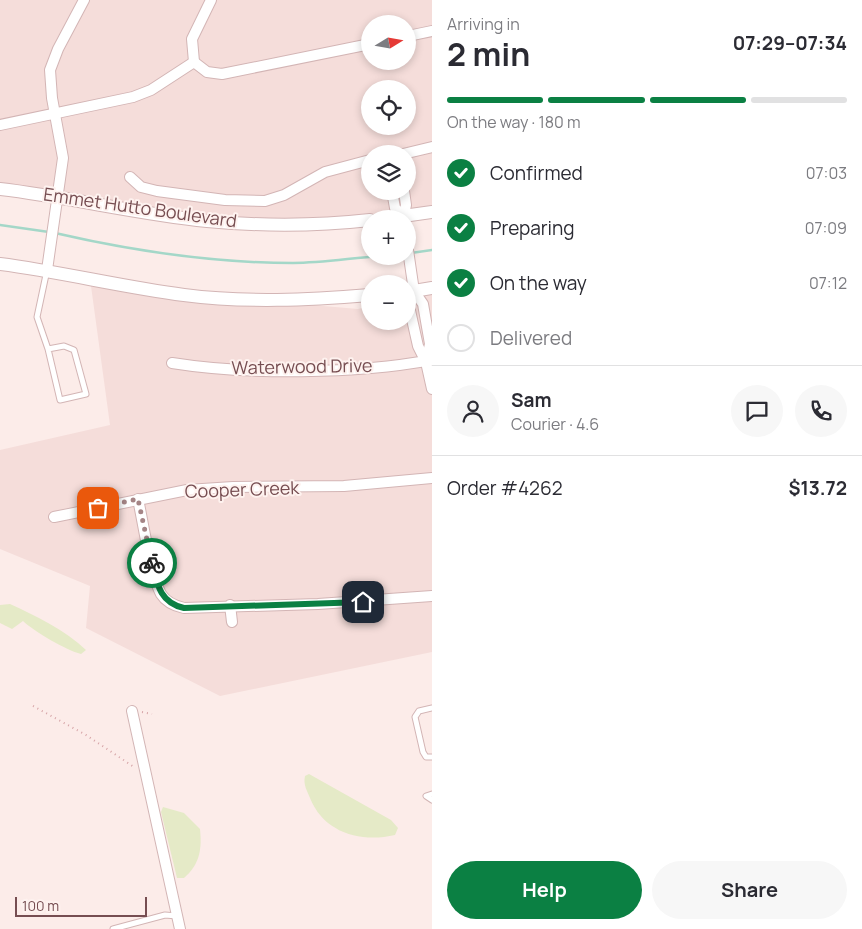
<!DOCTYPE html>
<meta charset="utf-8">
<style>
body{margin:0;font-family:Manrope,sans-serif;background:#f7f7f7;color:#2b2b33;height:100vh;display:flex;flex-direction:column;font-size:19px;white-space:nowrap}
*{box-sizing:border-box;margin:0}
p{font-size:16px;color:#7c7c81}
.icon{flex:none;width:28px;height:28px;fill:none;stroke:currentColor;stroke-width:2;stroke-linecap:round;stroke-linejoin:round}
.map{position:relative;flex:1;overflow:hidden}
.details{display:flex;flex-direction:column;background:#fff;width:430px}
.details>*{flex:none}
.needle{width:32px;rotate:79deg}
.controls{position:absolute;left:361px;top:15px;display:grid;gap:10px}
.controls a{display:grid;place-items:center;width:55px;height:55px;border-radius:50%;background:#fff;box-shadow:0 2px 8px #0003;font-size:25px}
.scale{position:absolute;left:15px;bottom:12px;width:132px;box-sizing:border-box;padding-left:5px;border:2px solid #764d51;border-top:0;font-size:14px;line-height:18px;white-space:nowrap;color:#764d51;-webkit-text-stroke:4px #fef2ef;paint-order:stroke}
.pin{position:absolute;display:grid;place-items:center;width:42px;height:42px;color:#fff;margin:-21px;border-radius:10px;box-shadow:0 2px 8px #0006}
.courier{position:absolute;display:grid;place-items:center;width:50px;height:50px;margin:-25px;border:4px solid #0b8043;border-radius:50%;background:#fff;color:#222;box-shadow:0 1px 6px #0007}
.summary em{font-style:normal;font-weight:700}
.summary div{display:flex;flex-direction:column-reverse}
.summary{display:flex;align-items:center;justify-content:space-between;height:85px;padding:0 15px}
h1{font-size:32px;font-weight:700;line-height:38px}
.bar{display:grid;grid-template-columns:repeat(4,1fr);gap:8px 5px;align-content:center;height:60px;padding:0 15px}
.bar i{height:6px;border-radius:4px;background:#e1e1e2}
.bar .active{background:#0b8043}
.bar p{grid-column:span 4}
.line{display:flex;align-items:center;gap:12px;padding:0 15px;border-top:1px solid #e1e1e2}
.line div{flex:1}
.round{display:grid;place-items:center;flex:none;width:52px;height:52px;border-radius:26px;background:#f7f7f7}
ol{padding:0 15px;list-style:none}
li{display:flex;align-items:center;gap:15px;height:55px}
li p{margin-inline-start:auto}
li .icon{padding:5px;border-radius:50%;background:#0b8043;color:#fff;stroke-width:4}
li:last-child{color:#7c7c81}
li i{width:28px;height:28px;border:2px solid #e1e1e2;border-radius:50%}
.button{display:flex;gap:10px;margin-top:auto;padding:10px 15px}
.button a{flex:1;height:58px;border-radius:30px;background:#0b8043;color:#fff;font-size:20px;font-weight:700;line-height:58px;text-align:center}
.button a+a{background:#f7f7f7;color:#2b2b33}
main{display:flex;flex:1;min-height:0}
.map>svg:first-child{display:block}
</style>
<main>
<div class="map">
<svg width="432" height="929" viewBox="0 0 432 929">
<rect width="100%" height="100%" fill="#fcece9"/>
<g fill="#f5ddda" fill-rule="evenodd">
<path d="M 0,0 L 432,0 L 432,205 L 370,216 L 268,219 L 208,216 L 151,208 L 0,183 ZM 370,24 L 408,24 L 408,61 L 370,61 ZM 370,89 L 408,89 L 408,126 L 370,126 ZM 370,154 L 408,154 L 408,191 L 370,191 Z"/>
<polygon points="91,286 358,309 370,306 370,321 408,321 408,299 432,294 432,652 220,696 86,628 90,586 0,549 0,450 110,425"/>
</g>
<g fill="#e5eac7">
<path d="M 10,604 C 36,616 65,630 86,650 L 81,654 C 66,650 35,632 23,621 L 12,629 L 0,623 L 0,605 Z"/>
<path d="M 309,774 L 391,820 L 398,828 L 395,835 C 361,843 324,833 310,798 C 307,790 303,785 305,776 Z"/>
<path d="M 163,807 L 184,813 L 200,829 C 202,849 200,864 184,878 L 177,878 L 161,812 Z"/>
</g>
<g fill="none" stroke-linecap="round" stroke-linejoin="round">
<g stroke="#a4d7c8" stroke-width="2.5">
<polyline points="0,225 49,232"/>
<path d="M 55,233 C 133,251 212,263 293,263 C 322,263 351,258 380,256"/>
<polyline points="411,253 432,250"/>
</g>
<defs>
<g id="service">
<polyline points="47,270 37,317 48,349 60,400 86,394 74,350 64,346 48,349"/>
<polyline points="432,708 419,711 415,717 423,752 426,757 432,757"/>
<polyline points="432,794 426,796 432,800"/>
<polyline points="113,929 165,915 177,916"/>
</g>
<g id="minor">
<polyline points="408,36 432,31"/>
<polyline points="194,62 207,72 222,74 370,44"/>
<polyline points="194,62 192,39 211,0"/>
<polyline points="0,125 133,97 151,90 194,62"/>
<polyline points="403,154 432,147"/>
<polyline points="130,177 141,187 157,191 225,200 265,201 284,195 325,172 370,160"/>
<polyline points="392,191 395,208 403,216"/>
<polyline points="403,219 406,205 404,191"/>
<polyline points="408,250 414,291 423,304 430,344 426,362"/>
<polyline points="47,270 63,158 52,98 50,70 58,49 84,0"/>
<polyline points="414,291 409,306 418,346 426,362 432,389"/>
<path d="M 172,363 C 247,375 357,374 432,360"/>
<path d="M 138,499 C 143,522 151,576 161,594 C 166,602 175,606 184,608 L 318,604 L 432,596"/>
<polyline points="54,517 187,490 233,487 344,486 432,478"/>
<polyline points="230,605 232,622"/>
<polyline points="132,711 180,929"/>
</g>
<g id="tertiary">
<path d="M 0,189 C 69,197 137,214 207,221 C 260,226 316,226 370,220"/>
<polyline points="382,219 432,212"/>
<path d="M 0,264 C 62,272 122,287 184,295 C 246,303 308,300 370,295"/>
<polyline points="408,292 432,288"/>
</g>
</defs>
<use href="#service" stroke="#d3b5b5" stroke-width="7"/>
<use href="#minor" stroke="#d3b5b5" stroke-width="12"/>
<use href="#tertiary" stroke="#d3b5b5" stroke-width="14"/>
<g stroke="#d6a4a7" stroke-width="2" stroke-dasharray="1 4" stroke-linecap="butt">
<polyline points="33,706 86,735 134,767"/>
<polyline points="142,712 152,714"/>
</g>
<use href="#service" stroke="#fff" stroke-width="5"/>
<use href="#minor" stroke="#fff" stroke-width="10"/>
<use href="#tertiary" stroke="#fff" stroke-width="12"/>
</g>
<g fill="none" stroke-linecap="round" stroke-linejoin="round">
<polyline stroke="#a58586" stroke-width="5" stroke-dasharray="0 9" points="98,508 138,499 152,563"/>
<path stroke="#0b8043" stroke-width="6" d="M 152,563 C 157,584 160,603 184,608 L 363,602"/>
</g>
<g text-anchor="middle" stroke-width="4" stroke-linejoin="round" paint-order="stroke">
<g font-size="18" fill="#764d51" stroke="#fef2ef">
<text transform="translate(140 208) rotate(8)" y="6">Emmet Hutto Boulevard</text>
<text transform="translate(302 367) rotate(-1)" y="6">Waterwood Drive</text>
<text transform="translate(242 490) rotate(-2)" y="6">Cooper Creek</text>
</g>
</g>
</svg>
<div class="controls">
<a><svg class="needle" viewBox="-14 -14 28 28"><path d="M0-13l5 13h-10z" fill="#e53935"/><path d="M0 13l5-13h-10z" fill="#7c7c81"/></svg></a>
<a><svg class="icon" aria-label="locate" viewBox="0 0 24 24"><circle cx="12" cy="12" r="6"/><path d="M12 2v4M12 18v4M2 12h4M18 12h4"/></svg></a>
<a><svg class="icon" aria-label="layers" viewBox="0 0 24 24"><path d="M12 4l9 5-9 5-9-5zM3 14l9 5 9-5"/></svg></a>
<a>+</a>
<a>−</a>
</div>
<div class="scale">100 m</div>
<div class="pin" style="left:98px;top:508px;background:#ea580c"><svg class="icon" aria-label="bag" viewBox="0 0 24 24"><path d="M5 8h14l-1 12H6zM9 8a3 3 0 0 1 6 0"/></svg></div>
<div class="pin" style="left:363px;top:602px;background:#1f2937"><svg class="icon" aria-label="home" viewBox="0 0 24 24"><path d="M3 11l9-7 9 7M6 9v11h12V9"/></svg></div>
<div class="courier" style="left:152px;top:563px"><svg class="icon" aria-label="bike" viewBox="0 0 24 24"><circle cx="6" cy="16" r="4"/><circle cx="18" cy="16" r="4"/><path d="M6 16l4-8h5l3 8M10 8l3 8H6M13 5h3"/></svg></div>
</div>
<section class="details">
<div class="summary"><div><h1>2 min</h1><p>Arriving in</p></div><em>07:29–07:34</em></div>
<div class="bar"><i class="active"></i><i class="active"></i><i class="active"></i><i></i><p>On the way · 180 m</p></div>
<ol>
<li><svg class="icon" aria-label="check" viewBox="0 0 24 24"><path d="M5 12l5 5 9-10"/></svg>Confirmed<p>07:03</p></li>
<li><svg class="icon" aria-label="check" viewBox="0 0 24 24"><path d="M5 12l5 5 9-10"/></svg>Preparing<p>07:09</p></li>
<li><svg class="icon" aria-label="check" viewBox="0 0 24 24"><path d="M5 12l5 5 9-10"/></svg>On the way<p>07:12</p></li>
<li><i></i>Delivered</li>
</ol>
<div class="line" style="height:90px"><a class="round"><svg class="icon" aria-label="person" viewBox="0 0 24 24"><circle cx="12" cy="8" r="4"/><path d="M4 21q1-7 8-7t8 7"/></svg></a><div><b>Sam</b><p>Courier · 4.6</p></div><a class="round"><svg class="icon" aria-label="chat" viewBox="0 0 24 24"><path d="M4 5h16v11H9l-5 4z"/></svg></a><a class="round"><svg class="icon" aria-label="phone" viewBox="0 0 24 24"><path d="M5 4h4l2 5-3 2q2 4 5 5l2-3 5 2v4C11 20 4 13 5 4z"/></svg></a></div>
<div class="line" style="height:65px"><div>Order #4262</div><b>$13.72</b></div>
<div class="button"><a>Help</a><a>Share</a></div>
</section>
</main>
